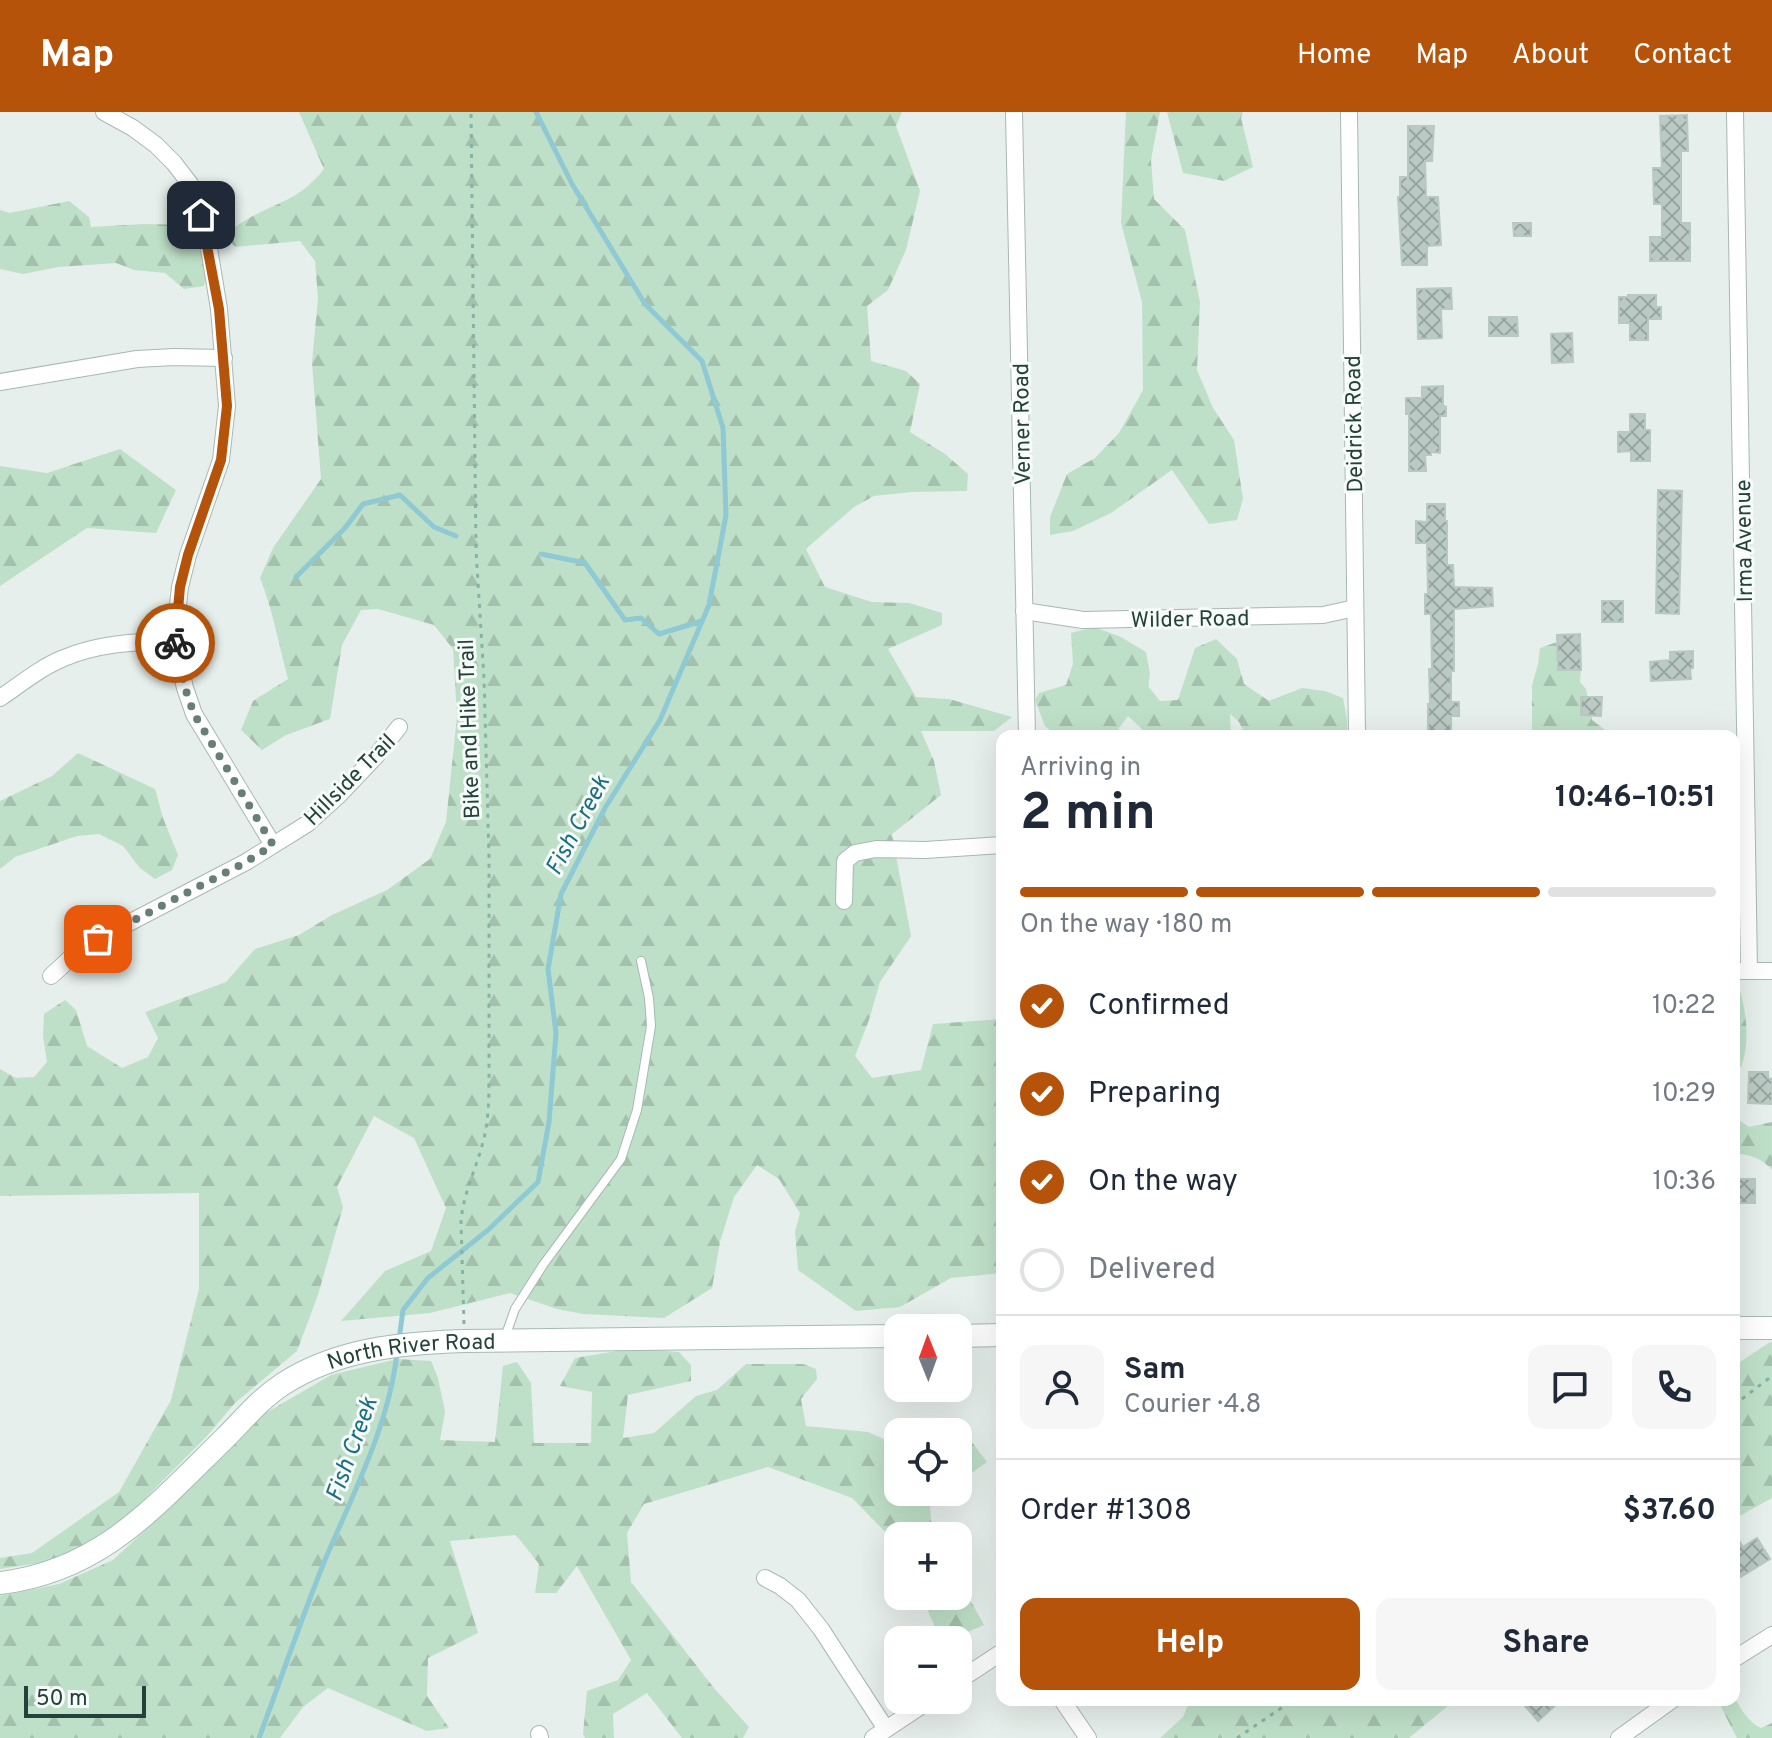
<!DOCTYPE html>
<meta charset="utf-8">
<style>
body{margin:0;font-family:Overpass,sans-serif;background:#f6f6f7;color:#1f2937;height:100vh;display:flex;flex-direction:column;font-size:30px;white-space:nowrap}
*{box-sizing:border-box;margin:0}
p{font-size:26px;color:#747a83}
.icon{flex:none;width:44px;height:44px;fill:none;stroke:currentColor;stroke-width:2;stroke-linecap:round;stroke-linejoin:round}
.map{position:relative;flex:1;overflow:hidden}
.side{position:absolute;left:996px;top:618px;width:744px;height:976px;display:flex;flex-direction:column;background:#fff;border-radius:16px;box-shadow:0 8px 32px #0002}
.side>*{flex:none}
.needle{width:52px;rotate:359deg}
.tools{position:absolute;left:884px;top:1202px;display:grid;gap:16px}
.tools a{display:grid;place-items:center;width:88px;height:88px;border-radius:16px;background:#fff;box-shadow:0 8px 32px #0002;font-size:40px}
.scale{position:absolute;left:24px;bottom:20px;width:122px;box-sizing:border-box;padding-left:8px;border:4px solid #24423a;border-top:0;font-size:22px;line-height:28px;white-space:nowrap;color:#24423a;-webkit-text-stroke:6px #f7fbf9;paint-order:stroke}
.pin{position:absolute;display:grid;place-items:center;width:68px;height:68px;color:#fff;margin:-34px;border-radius:16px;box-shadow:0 4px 12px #0006}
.courier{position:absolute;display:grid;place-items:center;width:80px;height:80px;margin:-40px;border:6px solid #b45309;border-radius:50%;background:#fff;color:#222;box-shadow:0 2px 10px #0007}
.head em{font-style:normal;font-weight:700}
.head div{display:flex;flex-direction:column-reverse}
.head{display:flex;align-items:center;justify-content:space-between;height:136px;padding:0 24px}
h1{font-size:52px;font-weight:700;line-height:60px}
.bar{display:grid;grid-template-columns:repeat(4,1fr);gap:12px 8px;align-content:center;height:96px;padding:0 24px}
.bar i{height:10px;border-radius:6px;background:#e0e1e3}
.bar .selected{background:#b45309}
.bar p{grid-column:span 4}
.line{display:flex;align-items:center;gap:20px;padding:0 24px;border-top:2px solid #e0e1e3}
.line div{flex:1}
.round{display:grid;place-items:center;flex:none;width:84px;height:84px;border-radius:16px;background:#f6f6f7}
ol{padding:0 24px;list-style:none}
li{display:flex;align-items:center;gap:24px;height:88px}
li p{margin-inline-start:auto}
li .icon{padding:8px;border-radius:50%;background:#b45309;color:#fff;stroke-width:4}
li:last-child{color:#747a83}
li i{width:44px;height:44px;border:4px solid #e0e1e3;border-radius:50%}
.primary-button{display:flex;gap:16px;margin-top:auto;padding:16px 24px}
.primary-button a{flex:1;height:92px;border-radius:16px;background:#b45309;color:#fff;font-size:32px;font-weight:700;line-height:92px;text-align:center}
.primary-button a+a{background:#f6f6f7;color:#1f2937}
header{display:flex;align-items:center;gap:48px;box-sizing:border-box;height:112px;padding:0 40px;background:#b45309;color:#fff}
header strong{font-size:38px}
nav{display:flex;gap:44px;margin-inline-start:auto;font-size:28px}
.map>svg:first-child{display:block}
</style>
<header>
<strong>Map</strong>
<nav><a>Home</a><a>Map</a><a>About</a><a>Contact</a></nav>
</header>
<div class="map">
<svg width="1772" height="1626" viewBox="0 0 1772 1626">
<defs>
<pattern id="forest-firs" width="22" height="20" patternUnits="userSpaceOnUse" patternTransform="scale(2)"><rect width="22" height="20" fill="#bfe0c8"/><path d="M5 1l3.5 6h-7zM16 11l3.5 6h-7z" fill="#a4c1ad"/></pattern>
<pattern id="building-cross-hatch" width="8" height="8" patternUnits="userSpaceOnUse" patternTransform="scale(2)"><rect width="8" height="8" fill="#bbcac4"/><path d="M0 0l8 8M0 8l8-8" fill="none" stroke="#98a6a0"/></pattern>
</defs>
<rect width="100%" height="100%" fill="#e6efeb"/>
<g fill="url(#forest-firs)">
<path d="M 299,0 L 902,0 L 896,14 L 920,79 L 906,138 L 888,178 L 867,194 L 871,249 L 906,259 L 920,272 L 910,320 L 945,342 L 968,362 L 967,379 L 912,380 L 874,384 L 854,395 L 806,437 L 825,475 L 872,490 L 909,491 L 942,501 L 942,513 L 888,537 L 916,585 L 949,587 L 1012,605 L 994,619 L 921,619 L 934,649 L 941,683 L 892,722 L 911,824 L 880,870 L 869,908 L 855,944 L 872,966 L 921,958 L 933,912 L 1002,907 L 1002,1161 L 951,1166 L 900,1195 L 856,1199 L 798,1158 L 795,1120 L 800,1101 L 779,1067 L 757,1053 L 734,1085 L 720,1130 L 712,1176 L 664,1206 L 583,1202 L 557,1197 L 510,1181 L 430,1201 L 341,1209 L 385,1159 L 431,1139 L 446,1096 L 414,1026 L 374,1004 L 337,1075 L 343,1095 L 318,1183 L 297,1239 L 235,1291 L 207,1324 L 120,1412 L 66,1447 L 0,1457 L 0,1446 L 32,1441 L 119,1380 L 171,1288 L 199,1177 L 199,1081 L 0,1084 L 0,957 L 16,966 L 34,965 L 47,950 L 43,924 L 44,902 L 65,888 L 76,898 L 87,934 L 122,956 L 148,945 L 158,926 L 145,900 L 226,870 L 255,837 L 299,823 L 332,803 L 387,778 L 430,747 L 446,710 L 457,604 L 453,537 L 434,513 L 378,497 L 361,498 L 342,533 L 330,607 L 286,623 L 262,638 L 241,618 L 253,589 L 288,567 C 279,534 273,498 260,466 L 273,436 L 321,367 L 312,251 L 318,186 L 315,149 L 300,129 L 235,135 L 224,122 C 233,116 242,110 251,105 C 283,88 300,87 324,57 Z"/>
<polygon points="1126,0 1160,0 1151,48 1154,87 1185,118 1200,190 1197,258 1213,296 1234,328 1243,387 1237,408 1209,412 1172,358 1111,401 1073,419 1050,423 1050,405 1067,362 1095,346 1119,321 1143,278 1142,190 1121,111"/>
<polygon points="1167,0 1243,0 1241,6 1253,55 1224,69 1183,61"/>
<path d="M 69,89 L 89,105 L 91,115 L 145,112 L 189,113 C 203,134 210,148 204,174 L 184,177 L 165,161 L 134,158 L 116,151 L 59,155 L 23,162 L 0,157 L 0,98 L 10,101 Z"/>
<polygon points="120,337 176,378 156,421 87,416 0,474 0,354 47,361"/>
<polygon points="1094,515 1121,525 1146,540 1150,562 1148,574 1160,589 1178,588 1195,536 1216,527 1237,547 1244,572 1269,589 1302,576 1325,579 1343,586 1347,608 1347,624 1246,624 1239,610 1230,602 1231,624 1145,624 1141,616 1128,604 1113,624 1058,624 1045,614 1035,588 1039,581 1066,573 1073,552 1071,521"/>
<polygon points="1557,530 1558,558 1581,558 1580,570 1586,577 1592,608 1613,624 1521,624 1532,618 1532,573 1538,552 1540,536"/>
<polygon points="78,641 155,677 163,706 178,743 172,758 155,767 140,756 123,734 99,722 77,724 15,745 0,757 0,689 52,664"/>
<path d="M 1735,859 C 1742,884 1750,913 1745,940 C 1744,950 1738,961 1734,970 Z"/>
<path d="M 1734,1005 L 1749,1015 L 1772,1010 L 1772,1058 C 1763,1047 1749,1041 1734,1042 Z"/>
<polygon points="1770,1230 1772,1230 1772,1386 1734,1407 1734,1254"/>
<polygon points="623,1238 655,1238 679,1240 691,1253 691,1269 628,1283 623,1326 654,1321 696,1284 717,1278 746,1252 803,1252 816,1257 817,1267 801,1287 806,1314 868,1320 898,1333 898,1380 946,1380 930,1392 932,1424 898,1424 898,1433 852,1386 768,1355 644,1392 627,1421 631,1470 714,1576 749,1615 743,1626 682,1626 647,1581 613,1602 614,1626 585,1626 583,1622 587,1579 618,1568 631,1548 577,1454 556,1481 535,1481 539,1452 516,1423 450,1429 478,1521 428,1546 427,1584 449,1616 427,1619 328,1576 303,1595 280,1626 0,1626 0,1484 59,1472 113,1448 193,1374 264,1302 331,1263 397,1247 431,1249 438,1266 445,1300 440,1328 495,1330 503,1254 517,1250 531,1271 534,1331 591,1331 592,1280 560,1274 575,1246"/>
<polygon points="964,1320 987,1350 958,1371 958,1326"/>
<polygon points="958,1477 972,1491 984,1513 949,1528 941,1528 921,1484 958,1484"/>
<path d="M 1734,1585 C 1741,1597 1748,1610 1761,1616 L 1772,1611 L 1772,1626 L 1737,1626 L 1721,1595 L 1721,1588 L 1734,1588 Z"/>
<polygon points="1190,1588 1455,1588 1409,1626 1160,1626 1183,1605"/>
</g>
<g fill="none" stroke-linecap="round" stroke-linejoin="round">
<g stroke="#8ec9d4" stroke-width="5">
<polyline points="541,442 585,451 625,508 641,506 659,522 702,509"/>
<polyline points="296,465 345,416 363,392 400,383 434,415 456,424"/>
<polyline points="399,1228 403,1198 428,1166 488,1118 538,1070 549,1010 556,921 548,857 561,782 605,696 660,608 709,493 726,403 723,316 702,249 645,192 572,72 536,0"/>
<path d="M 259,1626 C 281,1567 301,1507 325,1448 C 353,1382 389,1313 397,1241"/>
</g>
</g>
<g fill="url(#building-cross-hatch)" stroke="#b8c9c2" stroke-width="2">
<polygon points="1687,3 1688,39 1681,39 1681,111 1690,111 1690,149 1650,149 1650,125 1662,125 1662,92 1654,92 1653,56 1662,56 1660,4"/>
<polygon points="1408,14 1434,14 1432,49 1425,49 1426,85 1438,85 1441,133 1427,134 1427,153 1402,153 1398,85 1400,85 1400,65 1408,65"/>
<polygon points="1513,111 1531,111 1531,124 1514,124"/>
<polygon points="1451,176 1452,197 1441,197 1442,226 1418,227 1417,177"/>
<polygon points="1628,183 1656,183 1656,195 1661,195 1661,207 1648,207 1648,228 1630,228 1630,211 1619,211 1619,185 1628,185"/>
<polygon points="1489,205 1517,205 1518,224 1489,224"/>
<polygon points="1572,221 1573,250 1552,251 1551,222"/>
<polygon points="1443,274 1443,293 1446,295 1446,304 1440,304 1440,341 1431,340 1431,343 1425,343 1426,359 1409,359 1409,302 1406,302 1406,286 1422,286 1422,275"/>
<polygon points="1630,302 1645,302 1645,318 1650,318 1650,349 1631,349 1631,339 1618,340 1618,320 1630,320"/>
<polygon points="1658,378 1682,379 1679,502 1656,501"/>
<polygon points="1427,392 1445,392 1445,409 1447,409 1447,453 1453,453 1454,475 1492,476 1493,494 1454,497 1454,559 1451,559 1451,590 1459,590 1459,604 1451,604 1451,624 1428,624 1428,592 1430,592 1429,557 1432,557 1431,502 1425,502 1425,482 1428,482 1427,431 1416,431 1416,409 1427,410"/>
<rect x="1602" y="489" width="21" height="21"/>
<polygon points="1580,522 1581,558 1558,558 1557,523"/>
<polygon points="1693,539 1693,556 1690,557 1691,567 1651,569 1650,550 1670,548 1670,540"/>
<polygon points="1581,585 1602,585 1601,604 1581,603"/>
<polygon points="1749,960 1768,960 1768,966 1772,967 1772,992 1748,991"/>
<rect x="1734" y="1067" width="21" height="24"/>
<polygon points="1734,1421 1743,1435 1757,1426 1770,1447 1734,1469"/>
<polygon points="1520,1588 1561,1588 1538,1609"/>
</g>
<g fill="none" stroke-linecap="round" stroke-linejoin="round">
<defs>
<polyline id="lane" points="504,1228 515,1197 543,1153 621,1047 637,998 651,914 649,886 641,849"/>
<g id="street">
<polyline points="104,0 133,16 156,33 174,51 190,72 197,87 206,118 219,197 227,294 221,348 188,443 180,475 174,528 185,576 194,602 273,733"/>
<polyline points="1014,0 1027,624"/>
<polyline points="1349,0 1357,624"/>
<polyline points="1735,0 1749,858"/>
<polyline points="0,270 137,247 174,245 224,246"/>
<polyline points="1024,499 1083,508 1323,503 1355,496"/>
<path d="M 0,586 C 21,572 41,555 64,546 C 99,531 137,530 174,528"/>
<polyline points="844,789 845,749 855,741 876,737 925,738 1002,733"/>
<polyline points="1734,859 1772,859"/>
<polyline points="51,864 76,841 98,827 246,750 307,712 339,683 376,644 399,615"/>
<polyline points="765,1466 780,1474 798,1488 821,1517 886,1617"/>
<polyline points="1734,1547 1772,1523"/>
<polyline points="958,1569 1002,1540"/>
<polyline points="1062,1588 1088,1626"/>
<polyline points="539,1622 540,1626"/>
<polyline points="873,1626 930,1588"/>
<polyline points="1619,1626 1672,1588"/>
</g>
<g id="secondary">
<polyline points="1734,1216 1772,1216"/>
<polyline points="958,1224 1002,1223"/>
<path id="s1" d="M 0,1471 C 102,1459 156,1393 225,1326 C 244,1307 260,1287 283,1272 C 337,1237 402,1231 464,1229 L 898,1224"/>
</g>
</defs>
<use href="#lane" stroke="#a8b8b2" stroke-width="10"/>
<use href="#street" stroke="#a8b8b2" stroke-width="18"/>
<use href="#secondary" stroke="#a4bbb3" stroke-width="24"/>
<g stroke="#86b3a5" stroke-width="3" stroke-dasharray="4 6" stroke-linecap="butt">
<path d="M 464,1212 L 461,1110 C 463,1081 476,1058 483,1030 C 489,1008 489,984 489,961 L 489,745 L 484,567 L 476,438 L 471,0"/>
<polyline points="1734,1293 1772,1264"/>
<polyline points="1237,1626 1293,1588"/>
</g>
<use href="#lane" stroke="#fff" stroke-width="8"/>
<use href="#street" stroke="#fff" stroke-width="16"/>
<use href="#secondary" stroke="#fff" stroke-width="22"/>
</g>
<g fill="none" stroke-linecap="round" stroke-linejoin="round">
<polyline stroke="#687f78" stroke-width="8" stroke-dasharray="0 14.4" points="98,827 246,750 273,733 194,602 185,576 175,531"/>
<polyline stroke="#b45309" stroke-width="10" points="175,531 180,475 188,443 221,348 227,294 219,197 201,103"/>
</g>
<g text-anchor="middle" stroke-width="6" stroke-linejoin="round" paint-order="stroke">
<g font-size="22" fill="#24423a" stroke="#f7fbf9">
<text transform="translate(1021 312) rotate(-91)" y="8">Verner Road</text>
<text transform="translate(1353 312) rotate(-91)" y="8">Deidrick Road</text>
<text transform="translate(1743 429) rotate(-91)" y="8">Irma Avenue</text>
<text transform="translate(1190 506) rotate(-1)" y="8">Wilder Road</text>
<text transform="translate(468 617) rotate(-92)" y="8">Bike and Hike Trail</text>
<text transform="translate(349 667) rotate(-45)" y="8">Hillside Trail</text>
<text dy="8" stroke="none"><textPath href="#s1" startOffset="488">North River Road</textPath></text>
</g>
<g font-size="24" font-style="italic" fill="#1c6f80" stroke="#f7fbf9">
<text transform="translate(577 713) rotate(-62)" y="8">Fish Creek</text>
<text transform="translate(351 1337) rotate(-70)" y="8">Fish Creek</text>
</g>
</g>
</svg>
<div class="tools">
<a><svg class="needle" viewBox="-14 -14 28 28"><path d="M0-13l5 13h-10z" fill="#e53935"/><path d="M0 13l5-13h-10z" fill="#747a83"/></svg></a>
<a><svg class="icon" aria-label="locate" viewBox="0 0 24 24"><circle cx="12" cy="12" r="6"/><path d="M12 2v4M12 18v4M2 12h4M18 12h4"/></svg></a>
<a>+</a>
<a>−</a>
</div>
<div class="scale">50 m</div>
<div class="pin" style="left:98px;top:827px;background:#ea580c"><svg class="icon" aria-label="bag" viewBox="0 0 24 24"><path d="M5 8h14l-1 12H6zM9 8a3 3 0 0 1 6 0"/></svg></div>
<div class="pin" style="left:201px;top:103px;background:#1f2937"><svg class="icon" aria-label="home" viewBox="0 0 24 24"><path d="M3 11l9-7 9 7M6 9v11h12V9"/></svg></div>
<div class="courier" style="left:175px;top:531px"><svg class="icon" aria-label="bike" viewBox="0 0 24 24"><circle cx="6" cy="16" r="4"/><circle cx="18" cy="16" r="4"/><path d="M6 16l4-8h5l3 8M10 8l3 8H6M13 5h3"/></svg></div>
<section class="side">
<div class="head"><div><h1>2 min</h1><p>Arriving in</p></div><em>10:46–10:51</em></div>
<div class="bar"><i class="selected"></i><i class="selected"></i><i class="selected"></i><i></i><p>On the way · 180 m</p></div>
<ol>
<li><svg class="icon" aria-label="check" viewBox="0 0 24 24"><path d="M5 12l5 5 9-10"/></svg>Confirmed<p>10:22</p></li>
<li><svg class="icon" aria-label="check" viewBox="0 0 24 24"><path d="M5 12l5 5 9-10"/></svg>Preparing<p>10:29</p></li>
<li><svg class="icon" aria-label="check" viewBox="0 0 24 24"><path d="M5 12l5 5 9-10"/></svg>On the way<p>10:36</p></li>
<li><i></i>Delivered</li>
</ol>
<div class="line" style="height:144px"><a class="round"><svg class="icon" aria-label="person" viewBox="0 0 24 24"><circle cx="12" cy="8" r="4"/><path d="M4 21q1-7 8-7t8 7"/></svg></a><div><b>Sam</b><p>Courier · 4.8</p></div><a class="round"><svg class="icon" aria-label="chat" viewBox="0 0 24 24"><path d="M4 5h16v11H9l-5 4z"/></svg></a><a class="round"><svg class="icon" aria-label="phone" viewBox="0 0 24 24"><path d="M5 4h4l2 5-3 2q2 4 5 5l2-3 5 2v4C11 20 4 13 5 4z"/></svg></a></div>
<div class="line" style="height:104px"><div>Order #1308</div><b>$37.60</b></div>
<div class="primary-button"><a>Help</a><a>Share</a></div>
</section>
</div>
